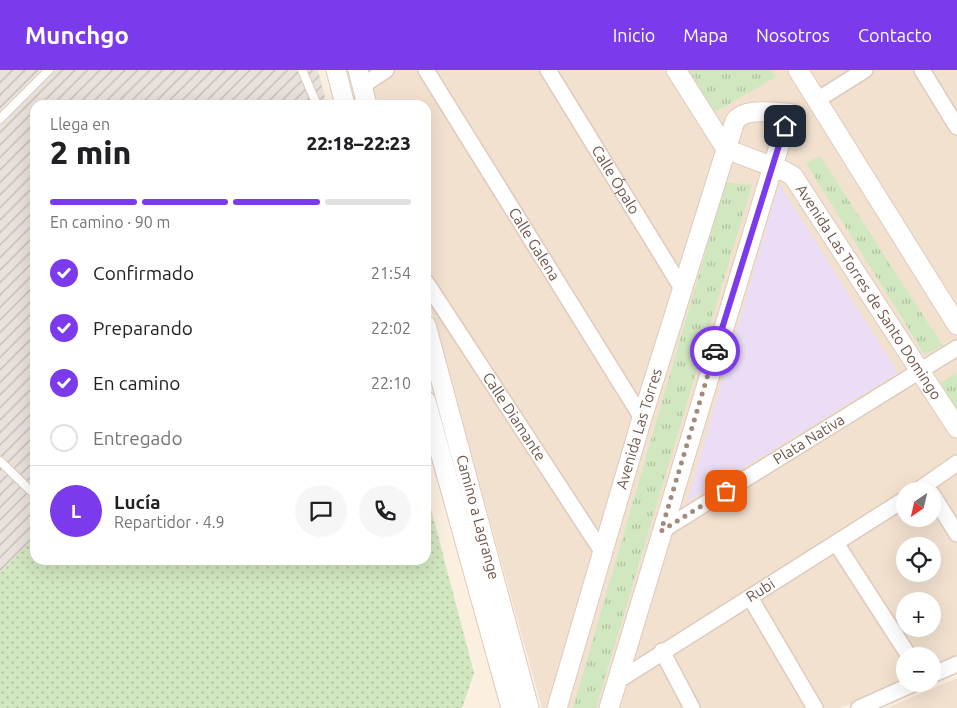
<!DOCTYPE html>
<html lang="es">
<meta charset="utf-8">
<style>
body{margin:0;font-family:Ubuntu,sans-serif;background:#f6f6f6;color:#202124;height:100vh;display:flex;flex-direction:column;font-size:19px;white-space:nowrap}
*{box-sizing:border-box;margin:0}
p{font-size:16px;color:#757577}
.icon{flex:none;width:28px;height:28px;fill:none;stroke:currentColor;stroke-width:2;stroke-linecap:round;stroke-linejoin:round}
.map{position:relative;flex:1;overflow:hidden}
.side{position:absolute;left:30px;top:30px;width:401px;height:465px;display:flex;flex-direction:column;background:#fff;border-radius:15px;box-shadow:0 5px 20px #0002}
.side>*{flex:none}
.needle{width:32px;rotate:214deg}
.controls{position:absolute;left:896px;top:412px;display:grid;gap:10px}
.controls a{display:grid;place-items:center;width:45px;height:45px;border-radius:50%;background:#fff;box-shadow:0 5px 20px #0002;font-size:25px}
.pin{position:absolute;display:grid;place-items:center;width:42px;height:42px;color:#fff;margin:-21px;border-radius:10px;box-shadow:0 2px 8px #0006}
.courier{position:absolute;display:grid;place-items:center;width:50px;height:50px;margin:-25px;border:4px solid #7c3aed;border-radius:50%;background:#fff;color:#222;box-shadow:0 1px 6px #0007}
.head em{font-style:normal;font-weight:800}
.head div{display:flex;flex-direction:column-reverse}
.head{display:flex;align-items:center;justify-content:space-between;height:85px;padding:0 20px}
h1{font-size:32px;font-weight:800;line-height:38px}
.bar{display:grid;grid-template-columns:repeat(4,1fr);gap:8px 5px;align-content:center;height:60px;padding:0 20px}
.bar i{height:6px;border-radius:4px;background:#e0e0e0}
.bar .current{background:#7c3aed}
.bar p{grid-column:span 4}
.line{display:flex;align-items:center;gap:12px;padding:0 20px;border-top:1px solid #e0e0e0}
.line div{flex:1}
.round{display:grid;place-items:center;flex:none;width:52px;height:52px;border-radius:26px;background:#f6f6f6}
ol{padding:0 20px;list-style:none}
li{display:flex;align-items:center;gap:15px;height:55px}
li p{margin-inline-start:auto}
li .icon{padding:5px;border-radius:50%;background:#7c3aed;color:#fff;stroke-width:4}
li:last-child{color:#757577}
li i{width:28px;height:28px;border:2px solid #e0e0e0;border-radius:50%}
header{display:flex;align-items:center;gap:30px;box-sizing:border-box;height:70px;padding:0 25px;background:#7c3aed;color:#fff}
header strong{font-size:24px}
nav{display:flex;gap:28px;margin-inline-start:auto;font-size:18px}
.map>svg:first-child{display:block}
</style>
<header>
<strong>Munchgo</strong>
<nav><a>Inicio</a><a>Mapa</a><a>Nosotros</a><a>Contacto</a></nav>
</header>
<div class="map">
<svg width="957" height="638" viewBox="0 0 957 638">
<defs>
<pattern id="industrial-furrows" width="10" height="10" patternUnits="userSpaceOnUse" patternTransform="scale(1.25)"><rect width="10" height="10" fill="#e9e1db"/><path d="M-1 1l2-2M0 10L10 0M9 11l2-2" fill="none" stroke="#c1b9b4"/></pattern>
<pattern id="grass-dots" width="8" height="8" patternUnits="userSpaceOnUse" patternTransform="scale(1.25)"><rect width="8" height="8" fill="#d1e7c0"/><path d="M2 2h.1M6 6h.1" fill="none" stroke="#aebe9e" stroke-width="1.8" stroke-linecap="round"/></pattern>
<pattern id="park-tufts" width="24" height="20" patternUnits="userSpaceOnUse" patternTransform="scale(1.25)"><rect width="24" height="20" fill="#d1e7c0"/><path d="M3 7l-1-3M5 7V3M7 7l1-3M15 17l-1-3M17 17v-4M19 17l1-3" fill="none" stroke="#aebe9e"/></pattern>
</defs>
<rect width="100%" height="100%" fill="#fbefe0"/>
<g fill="#f2e1cf" fill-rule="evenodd">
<path d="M 365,0 L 957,0 L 957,590 L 933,600 L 932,586 L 905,586 L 905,611 L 840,638 L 542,638 L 426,221 L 426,35 L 375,35 ZM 905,421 L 932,421 L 932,449 L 905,449 ZM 905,476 L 932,476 L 932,504 L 905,504 ZM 905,531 L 932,531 L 932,559 L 905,559 Z"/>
<polygon points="957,608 957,638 887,638"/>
</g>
<polygon fill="url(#industrial-furrows)" points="0,0 318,0 327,35 35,35 35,467 0,503"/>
<polygon fill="#ecddf6" points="779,114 898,303 687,432"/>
<polygon fill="url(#grass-dots)" points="426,420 474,603 462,638 0,638 0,503 35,467 35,490 426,490"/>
<g fill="url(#park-tufts)">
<polygon points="689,0 771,0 776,7 715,42"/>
<polygon points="820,86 943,276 924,284 806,93"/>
<polygon points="726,112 752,115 596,638 573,638"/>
<polygon points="957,303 957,340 940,313"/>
</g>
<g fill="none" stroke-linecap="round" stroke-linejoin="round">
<defs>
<g id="service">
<polyline points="302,0 317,35"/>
<polyline points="0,49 49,0"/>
<polyline points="0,391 35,425"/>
</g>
<g id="minor">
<path id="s1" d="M 426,0 L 642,348"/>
<path id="s2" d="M 548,0 L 683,220"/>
<polyline points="922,0 957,57"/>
<polyline points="362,16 386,0"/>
<polyline points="817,30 865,0"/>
<path id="s3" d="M 426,212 L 603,483"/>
<polyline points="917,421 957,393"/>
<polyline points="932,424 957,464"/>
<path id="s4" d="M 661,461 L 957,278"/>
<polyline points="836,473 909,586"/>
<polyline points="751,529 815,638"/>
<polyline points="662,581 692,638"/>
<polyline points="932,605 957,594"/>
<path id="s5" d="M 616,612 L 905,429"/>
<polyline points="859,638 913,614"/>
</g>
<g id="tertiary">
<polyline points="336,0 345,35"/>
<polyline points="358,0 367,35"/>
<polyline points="676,0 726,79"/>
<polyline points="798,0 957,255"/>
<path id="s6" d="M 726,79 L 784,101 L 793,106 L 957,358"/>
<path id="s7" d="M 426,255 L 529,638"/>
<polyline points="426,331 511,638"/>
<path id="s8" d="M 557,638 L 642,348 L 735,51 C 745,37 774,43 789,43 L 609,638"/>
</g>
</defs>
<use href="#service" stroke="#decbbc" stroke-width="10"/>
<use href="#minor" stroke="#decbbc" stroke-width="18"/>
<use href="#tertiary" stroke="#decbbc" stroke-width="21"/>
<use href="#service" stroke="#fff" stroke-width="8"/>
<use href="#minor" stroke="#fff" stroke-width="15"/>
<use href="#tertiary" stroke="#fff" stroke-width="19"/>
</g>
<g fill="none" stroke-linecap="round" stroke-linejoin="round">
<polyline stroke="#a18b7e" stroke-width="5" stroke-dasharray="0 9" points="715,281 661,461 726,421"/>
<polyline stroke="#7c3aed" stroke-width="6" points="715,281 785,56"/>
</g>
<g text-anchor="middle" stroke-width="4.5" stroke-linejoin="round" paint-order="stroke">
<g font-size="15" fill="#705549" stroke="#fef4e5">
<text dy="5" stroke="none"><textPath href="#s2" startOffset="129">Calle Ópalo</textPath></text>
<text dy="5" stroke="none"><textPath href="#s1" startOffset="205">Calle Galena</textPath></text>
<text dy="5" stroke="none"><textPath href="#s6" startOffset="211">Avenida Las Torres de Santo Domingo</textPath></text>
<text dy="5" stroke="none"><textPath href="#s3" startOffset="161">Calle Diamante</textPath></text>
<text dy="5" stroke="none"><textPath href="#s8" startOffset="291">Avenida Las Torres</textPath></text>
<text dy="5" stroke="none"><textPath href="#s4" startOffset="174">Plata Nativa</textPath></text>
<text dy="5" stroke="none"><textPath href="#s7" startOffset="199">Camino a Lagrange</textPath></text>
<text dy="5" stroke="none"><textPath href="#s5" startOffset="171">Rubi</textPath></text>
</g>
</g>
</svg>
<div class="controls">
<a><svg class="needle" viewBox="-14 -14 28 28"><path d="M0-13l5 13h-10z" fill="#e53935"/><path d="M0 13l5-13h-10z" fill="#757577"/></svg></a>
<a><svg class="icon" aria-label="locate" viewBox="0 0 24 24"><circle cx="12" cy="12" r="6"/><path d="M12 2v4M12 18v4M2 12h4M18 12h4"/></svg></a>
<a>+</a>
<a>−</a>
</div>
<div class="pin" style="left:726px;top:421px;background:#ea580c"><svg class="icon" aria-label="bag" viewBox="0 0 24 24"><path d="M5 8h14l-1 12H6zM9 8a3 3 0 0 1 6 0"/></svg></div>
<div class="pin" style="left:785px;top:56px;background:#1f2937"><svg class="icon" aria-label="home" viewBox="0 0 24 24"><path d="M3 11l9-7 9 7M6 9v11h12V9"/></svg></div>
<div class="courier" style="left:715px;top:281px"><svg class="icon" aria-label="car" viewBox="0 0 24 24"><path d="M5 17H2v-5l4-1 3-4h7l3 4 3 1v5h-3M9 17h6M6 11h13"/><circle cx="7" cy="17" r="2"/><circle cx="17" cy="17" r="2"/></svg></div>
<section class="side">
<div class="head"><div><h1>2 min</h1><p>Llega en</p></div><em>22:18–22:23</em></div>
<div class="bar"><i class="current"></i><i class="current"></i><i class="current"></i><i></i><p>En camino · 90 m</p></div>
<ol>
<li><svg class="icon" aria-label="check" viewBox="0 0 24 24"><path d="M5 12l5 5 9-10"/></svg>Confirmado<p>21:54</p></li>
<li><svg class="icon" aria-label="check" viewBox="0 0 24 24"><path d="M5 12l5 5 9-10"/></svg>Preparando<p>22:02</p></li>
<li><svg class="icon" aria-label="check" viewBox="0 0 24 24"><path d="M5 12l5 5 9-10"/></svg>En camino<p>22:10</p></li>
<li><i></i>Entregado</li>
</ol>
<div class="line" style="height:90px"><b class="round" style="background:#7c3aed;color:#fff">L</b><div><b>Lucía</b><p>Repartidor · 4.9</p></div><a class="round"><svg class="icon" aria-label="chat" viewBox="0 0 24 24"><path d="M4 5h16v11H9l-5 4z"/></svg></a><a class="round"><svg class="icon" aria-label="phone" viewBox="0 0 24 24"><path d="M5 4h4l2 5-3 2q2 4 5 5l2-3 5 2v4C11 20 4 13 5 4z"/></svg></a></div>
</section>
</div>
